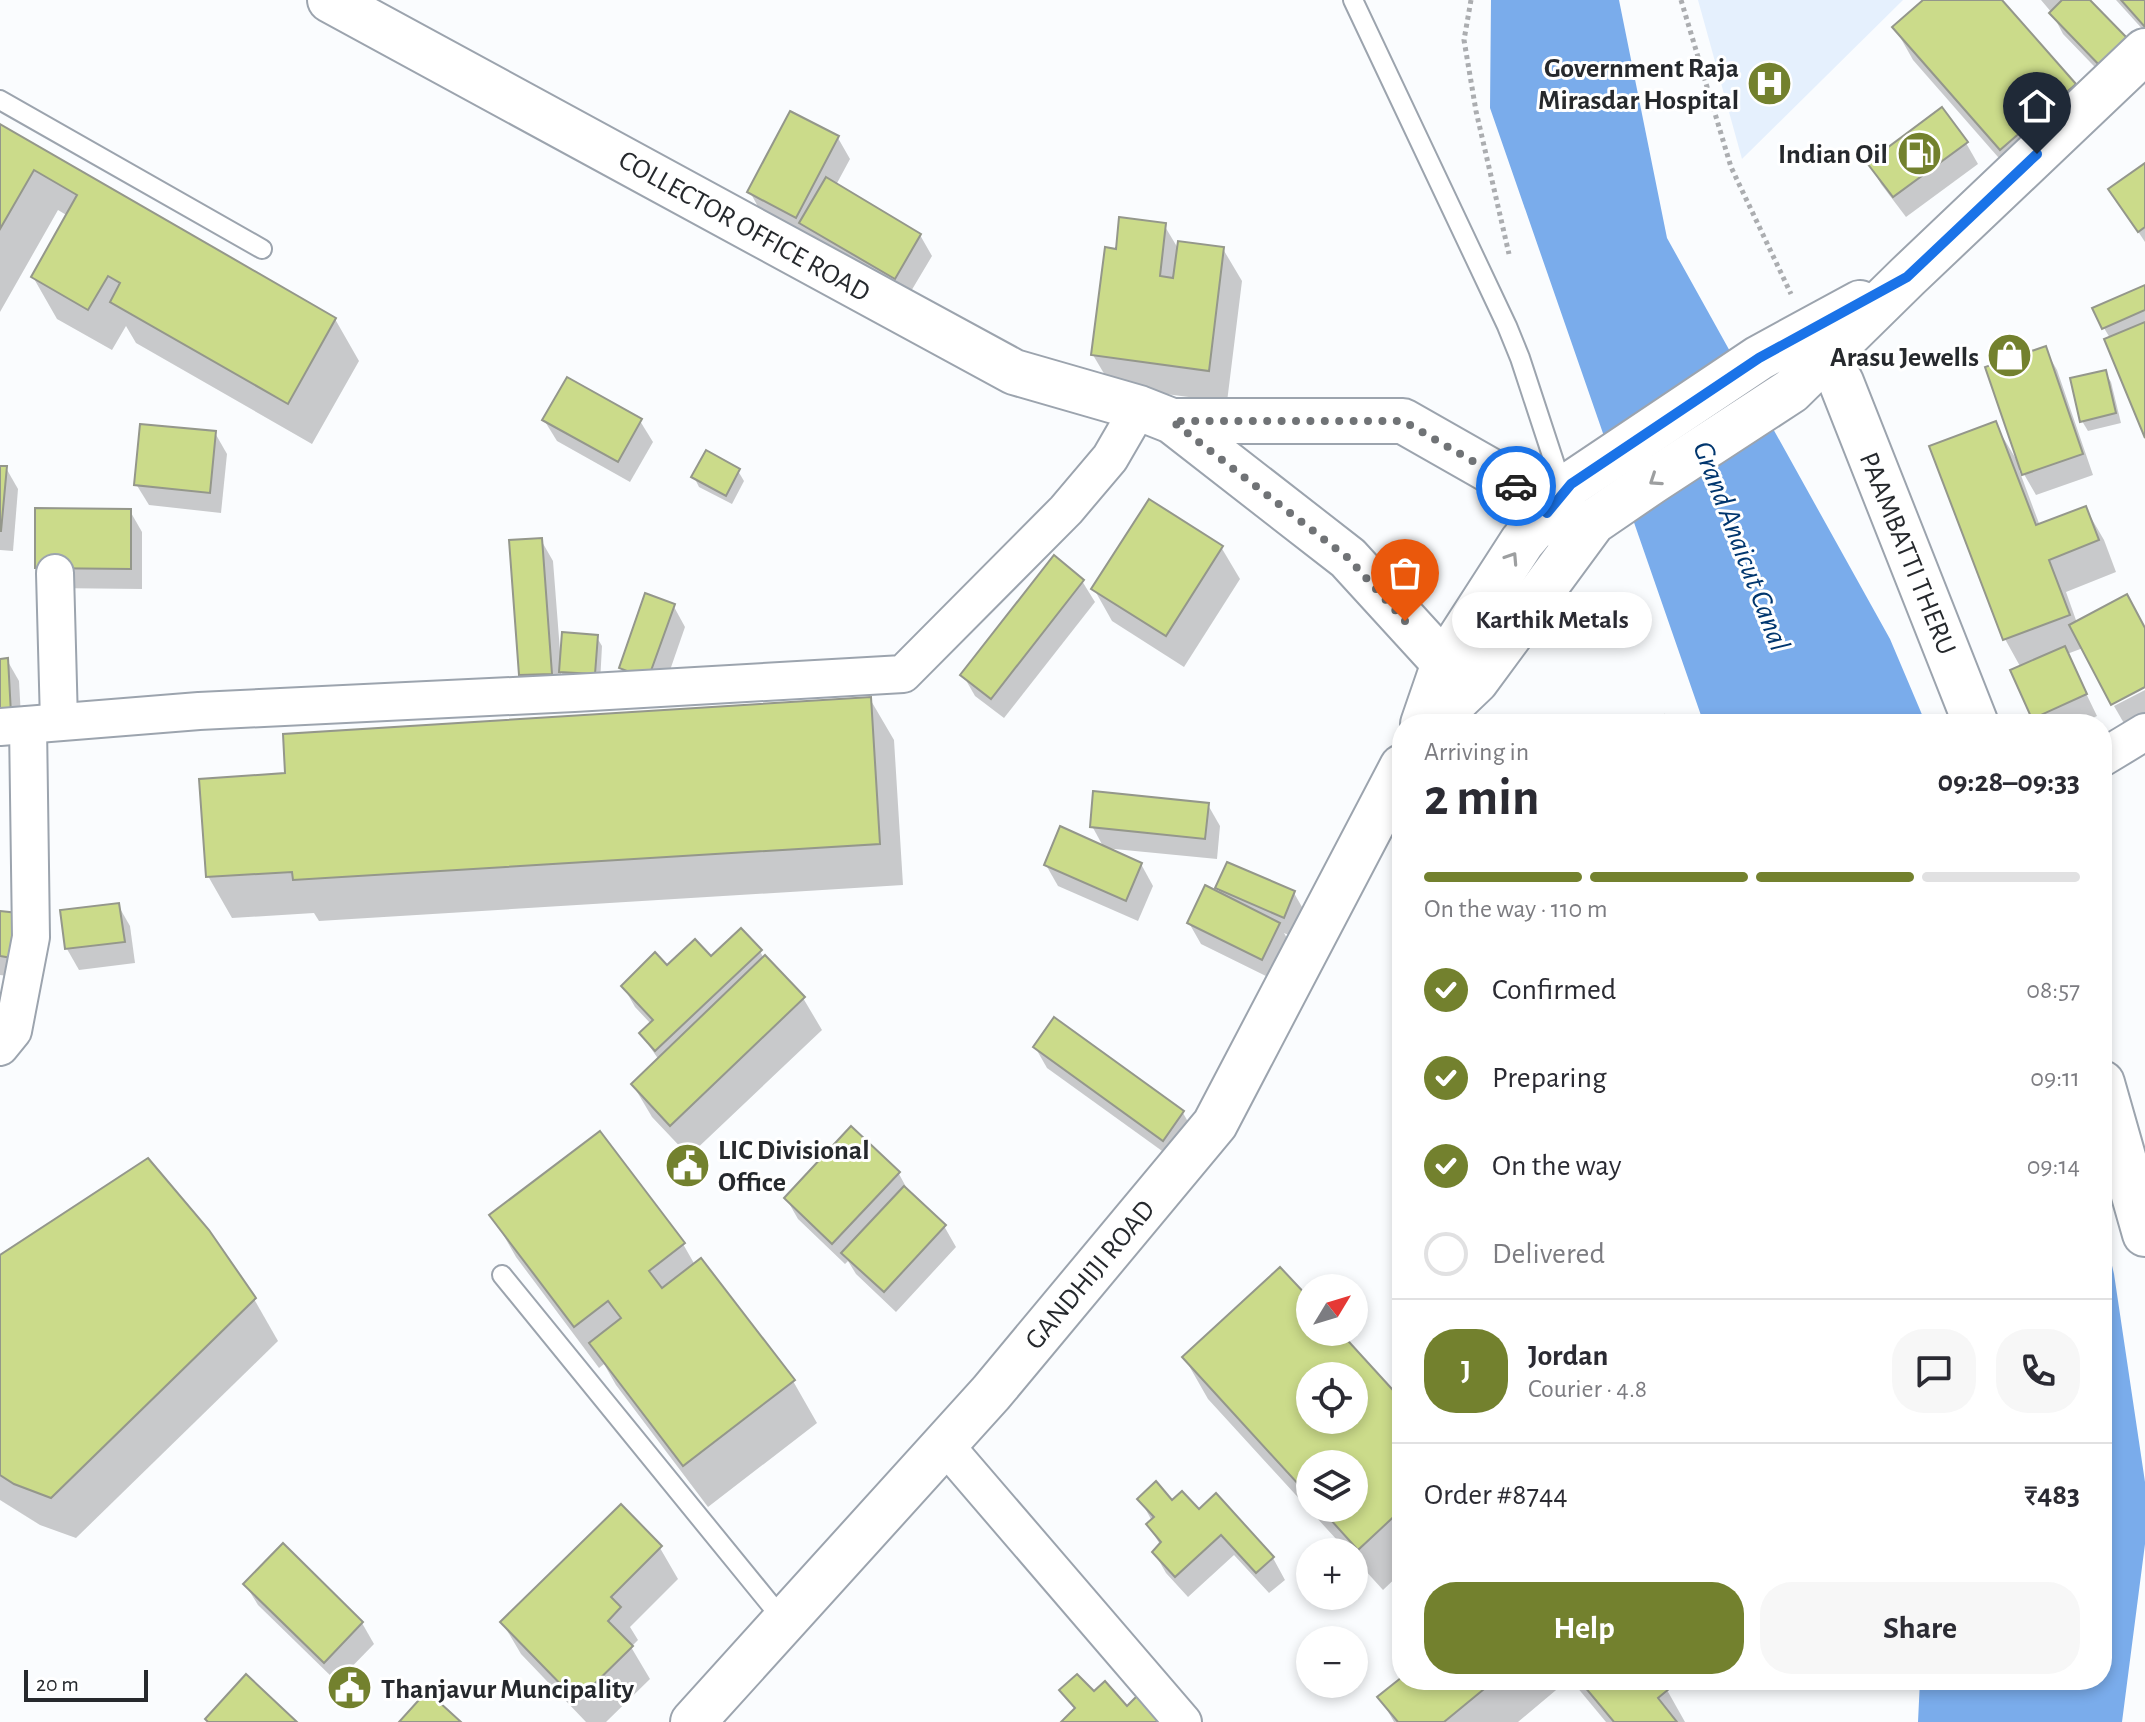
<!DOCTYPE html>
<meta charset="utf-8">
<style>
body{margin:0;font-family:"Alegreya Sans",sans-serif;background:#f7f7f7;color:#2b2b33;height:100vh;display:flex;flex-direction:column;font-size:30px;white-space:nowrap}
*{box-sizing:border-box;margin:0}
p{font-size:26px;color:#7c7c81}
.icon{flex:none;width:44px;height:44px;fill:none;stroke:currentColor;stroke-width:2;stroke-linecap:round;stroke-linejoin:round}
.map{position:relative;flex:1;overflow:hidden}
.details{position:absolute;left:1392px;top:714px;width:720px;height:976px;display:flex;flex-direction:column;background:#fff;border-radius:32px;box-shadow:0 4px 12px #0003}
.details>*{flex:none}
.needle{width:52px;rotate:52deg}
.tools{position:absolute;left:1296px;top:1274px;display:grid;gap:16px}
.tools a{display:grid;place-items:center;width:72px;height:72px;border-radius:50%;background:#fff;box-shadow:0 4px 12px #0003;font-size:40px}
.scale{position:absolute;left:24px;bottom:20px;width:124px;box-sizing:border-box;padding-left:8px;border:4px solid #26292d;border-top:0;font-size:22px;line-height:28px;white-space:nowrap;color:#26292d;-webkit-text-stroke:6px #fff;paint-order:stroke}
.pin{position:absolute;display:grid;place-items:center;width:68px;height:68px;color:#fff;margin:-82px -34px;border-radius:50% 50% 50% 0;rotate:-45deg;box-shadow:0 0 8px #0007}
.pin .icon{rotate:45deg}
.courier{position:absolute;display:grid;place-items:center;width:80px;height:80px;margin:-40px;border:6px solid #1a73e8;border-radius:50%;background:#fff;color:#222;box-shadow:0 2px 10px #0007}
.bubble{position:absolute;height:56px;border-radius:28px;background:#fff;box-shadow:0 4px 12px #0003;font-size:26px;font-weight:700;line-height:56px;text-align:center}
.headline em{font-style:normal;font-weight:700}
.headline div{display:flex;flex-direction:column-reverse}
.headline{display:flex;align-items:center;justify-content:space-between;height:136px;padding:0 32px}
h1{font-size:52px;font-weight:700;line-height:60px}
.bar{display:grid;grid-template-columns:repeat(4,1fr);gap:12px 8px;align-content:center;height:96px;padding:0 32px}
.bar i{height:10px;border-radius:6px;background:#e1e1e2}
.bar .selected{background:#73812e}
.bar p{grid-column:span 4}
.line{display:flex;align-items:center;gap:20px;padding:0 32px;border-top:2px solid #e1e1e2}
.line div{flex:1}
.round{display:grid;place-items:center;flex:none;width:84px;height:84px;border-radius:32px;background:#f7f7f7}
ol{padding:0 32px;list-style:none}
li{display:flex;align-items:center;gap:24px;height:88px}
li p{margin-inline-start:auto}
li .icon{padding:8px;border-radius:50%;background:#73812e;color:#fff;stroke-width:4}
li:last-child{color:#7c7c81}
li i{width:44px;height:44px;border:4px solid #e1e1e2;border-radius:50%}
.primary-button{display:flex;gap:16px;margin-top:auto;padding:16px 32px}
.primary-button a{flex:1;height:92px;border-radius:32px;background:#73812e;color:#fff;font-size:32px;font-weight:700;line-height:92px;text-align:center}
.primary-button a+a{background:#f7f7f7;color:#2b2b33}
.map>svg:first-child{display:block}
</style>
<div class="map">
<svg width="2145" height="1722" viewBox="0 0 2145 1722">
<rect width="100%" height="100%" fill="#fafcfe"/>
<polygon fill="#e5f0fd" points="1698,0 1903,0 1742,159"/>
<g fill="#7aaceb">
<polygon points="1491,0 1619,0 1667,238 1890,639 1926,724 1704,724 1490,108"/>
<polygon points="2102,1223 2114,1274 2145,1482 2145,1544 2122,1722 1918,1722 1920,1680 2102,1680"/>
</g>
<g fill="#0003" fill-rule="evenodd">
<polygon points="1926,0 2000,0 2074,85 2092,117 2019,181 1913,60 1895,28"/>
<polygon points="2041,0 2087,0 2117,90 2063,34 2052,13"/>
<polygon points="2116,0 2145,0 2145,32"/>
<polygon points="0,127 335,319 359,361 312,444 136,343 126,326 112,350 57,319 33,277 68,216 58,210 0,312"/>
<polygon points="838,138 850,159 836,185 920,235 932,256 907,298 762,214 750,192"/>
<polygon points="1966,143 1978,164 1906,217 1881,184 1869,163"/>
<polygon points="2145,165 2145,242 2110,189"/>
<polygon points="1164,225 1179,250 1223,249 1242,281 1227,402 1112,387 1093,355 1118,251"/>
<polygon points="2145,287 2145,433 2110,338 2104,328"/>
<polygon points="2045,349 2057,370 2093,475 2036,495 2021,469 2019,470 2040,526 2086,509 2104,540 2116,572 2066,592 2077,623 2145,630 2145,685 2083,648 2067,654 2097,716 2080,724 2038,724 2034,718 2021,668 2005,639 1931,447 1995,424 2019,464"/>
<polygon points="2105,372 2111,382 2121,423 2088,431 2082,421"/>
<polygon points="544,420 640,421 653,442 630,482 557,441"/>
<polygon points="215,433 227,454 221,513 149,505 136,484"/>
<polygon points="0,468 6,468 18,489 13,551 0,550"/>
<polygon points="738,471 744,481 732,504 699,487 694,477"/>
<polygon points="130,511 142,532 142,589 49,588 37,567"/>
<polygon points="541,540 553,561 560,651 596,636 602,646 600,683 567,681 561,672 563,695 533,696 521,675"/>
<polygon points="1221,547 1240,579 1184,667 1112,621 1094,589"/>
<polygon points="1082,581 1095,602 1004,718 975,696 963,675"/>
<polygon points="673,605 685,627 660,699 633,689 621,668"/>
<polygon points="7,660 19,681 22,735 0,736 0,661"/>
<polygon points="2145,690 2145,714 2125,725 2114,706"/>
<polygon points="870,699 894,740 903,885 319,921 314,913 232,918 208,876 288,775"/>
<polygon points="1208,805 1220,826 1217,859 1104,848 1092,826"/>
<polygon points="1141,864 1153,886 1138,921 1058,886 1046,865"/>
<polygon points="1218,888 1294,893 1306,914 1296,938 1284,933 1291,945 1274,980 1201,944 1189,923 1222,896"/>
<polygon points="118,905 130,926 135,963 79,970 67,949"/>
<polygon points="0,913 24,978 0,975"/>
<polygon points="760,951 764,959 803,998 822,1030 689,1156 652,1117 633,1085 659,1060 641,1034 651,1024 635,1007 623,986 667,968"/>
<polygon points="1035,1047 1183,1113 1195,1134 1176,1161 1047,1068"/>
<polygon points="851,1129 899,1174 911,1196 944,1226 956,1247 896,1312 856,1274 848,1261 845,1264 798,1219 786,1198"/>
<polygon points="492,1215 683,1244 695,1265 700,1260 793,1381 817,1423 708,1507 616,1385 604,1364 599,1368 516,1257"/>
<polygon points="0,1257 254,1299 278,1341 76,1538 40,1525 0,1500"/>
<path d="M 1310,1302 L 1310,1332 L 1337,1332 L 1402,1403 L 1402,1572 L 1383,1590 L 1354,1558 L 1354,1552 L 1348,1552 L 1208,1399 L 1184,1357 ZM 1310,1376 L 1354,1376 L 1354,1420 L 1310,1420 ZM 1310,1464 L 1354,1464 L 1354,1508 L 1310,1508 Z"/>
<polygon points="1216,1496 1273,1558 1285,1580 1269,1593 1234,1555 1188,1597 1166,1573 1154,1552 1161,1546 1148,1525 1152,1521 1140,1499 1172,1503 1199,1512"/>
<polygon points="660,1548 678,1579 630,1627 638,1640 631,1647 650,1679 606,1722 586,1722 521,1654 502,1622"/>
<polygon points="245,1584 362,1623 374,1644 337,1682 258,1605"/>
<polygon points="1402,1679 1402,1680 1568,1680 1518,1722 1394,1722 1380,1697"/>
<polygon points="1571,1680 1659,1680 1667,1690 1685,1722 1606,1722"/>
</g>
<g fill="#cbdb8a" stroke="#94978b" stroke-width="2" fill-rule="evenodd">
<polygon points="1923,0 2002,0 2076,84 2000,150 1892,27"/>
<polygon points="2062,0 2090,0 2132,43 2104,70 2049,13"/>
<polygon points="2121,0 2145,0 2145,27"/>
<polygon points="1942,107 1968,142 1893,197 1867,163"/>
<polygon points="790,111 839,136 796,218 747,192"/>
<polygon points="0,124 336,318 288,404 110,302 120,283 108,276 88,310 31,277 77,195 34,170 0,229"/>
<polygon points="2145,163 2145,227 2138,232 2108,189"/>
<polygon points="826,177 921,234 895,279 799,223"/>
<polygon points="1119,217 1166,223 1160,276 1173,278 1178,241 1224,247 1209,371 1091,355 1105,247 1116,249"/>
<polygon points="2145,285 2145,310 2102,329 2092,308"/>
<polygon points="2145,322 2145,438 2104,339"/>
<polygon points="2046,346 2083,454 2022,475 1985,367"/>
<polygon points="2106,370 2116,413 2080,422 2070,378"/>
<polygon points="567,377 642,419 618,462 542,420"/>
<polygon points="1996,421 2036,525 2086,506 2099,540 2049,560 2070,615 2003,640 1929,446"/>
<polygon points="140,424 216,431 210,493 134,485"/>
<polygon points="706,450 740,469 726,496 691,477"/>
<polygon points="0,466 7,466 1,531 0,531"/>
<polygon points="1149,499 1223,546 1166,636 1091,589"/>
<polygon points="35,508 131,509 131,569 35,568"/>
<polygon points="542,538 552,674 519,675 509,540"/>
<polygon points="1054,555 1084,580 991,699 960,675"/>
<polygon points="645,593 675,604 648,679 619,668"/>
<polygon points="2127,594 2145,628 2145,687 2111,705 2069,625"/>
<polygon points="562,632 598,635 595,674 559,672"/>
<polygon points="2065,646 2087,694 2032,719 2010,670"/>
<polygon points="8,658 11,714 0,715 0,659"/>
<polygon points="871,697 880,844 293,880 292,872 206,877 199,779 285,773 283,734"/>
<polygon points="1664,715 1669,724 1647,724"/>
<polygon points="1093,791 1209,803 1205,839 1090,827"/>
<polygon points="1060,826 1142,863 1126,901 1044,865"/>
<polygon points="1227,862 1295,891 1284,918 1215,888"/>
<polygon points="1205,885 1280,923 1262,960 1187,923"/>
<polygon points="119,903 125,942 65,949 60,910"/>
<polygon points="0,911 18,913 12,958 0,956"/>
<polygon points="741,928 762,950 655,1051 639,1033 653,1020 621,986 655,952 667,965 695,939 711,956"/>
<polygon points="765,955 805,997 670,1126 631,1084"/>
<polygon points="1054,1017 1184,1111 1163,1141 1033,1047"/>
<polygon points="851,1126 900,1172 832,1244 784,1198"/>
<polygon points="600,1131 685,1243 649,1271 662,1288 701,1258 795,1380 683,1466 589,1343 621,1318 608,1301 574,1327 489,1215"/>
<polygon points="148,1158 209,1230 256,1298 51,1498 14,1484 0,1475 0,1255"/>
<polygon points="904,1186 946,1225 884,1292 841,1253"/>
<path d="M 1280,1267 L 1310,1299 L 1310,1332 L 1340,1332 L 1402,1400 L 1402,1509 L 1358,1550 L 1320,1508 L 1354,1508 L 1354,1464 L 1310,1464 L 1310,1497 L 1182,1357 ZM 1310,1376 L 1354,1376 L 1354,1420 L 1310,1420 Z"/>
<polygon points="1156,1481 1172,1500 1182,1491 1199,1509 1216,1493 1274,1557 1256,1573 1221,1535 1175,1577 1152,1552 1161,1542 1146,1524 1154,1517 1137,1499"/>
<polygon points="621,1504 662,1546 611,1597 621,1607 608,1621 633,1646 577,1701 500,1622"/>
<polygon points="283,1543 363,1622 324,1663 243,1584"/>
<polygon points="246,1674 297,1722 208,1722 205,1719"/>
<polygon points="1077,1674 1094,1691 1105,1681 1127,1706 1137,1696 1161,1722 1061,1722 1075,1708 1059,1690"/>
<polygon points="1402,1677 1402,1680 1495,1680 1444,1722 1398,1722 1377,1697"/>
<polygon points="1579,1680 1661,1680 1669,1689 1658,1698 1677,1722 1614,1722"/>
<polygon points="427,1691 461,1722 399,1722"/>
</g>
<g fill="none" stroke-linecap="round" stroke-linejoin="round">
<defs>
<g id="service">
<polyline points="1353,0 1507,326 1520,358 1563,489"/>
<polyline points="0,100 262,249"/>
<polyline points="502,1275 784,1621"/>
</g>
<g id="minor">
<polyline points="55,573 59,722"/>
<polyline points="0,727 199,711 574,693 903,674 1066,510 1110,458 1139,408"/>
<polyline points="2102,758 2145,732"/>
<polyline points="0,1047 13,1031 31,937 28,725"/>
<polyline points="944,1444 1183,1722"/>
</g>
<g id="tertiary">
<polyline points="1841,382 1976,724"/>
<polyline points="2102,1083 2145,1234"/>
</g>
<g id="secondary">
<polyline points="330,0 1014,372 1139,408 1172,421 1348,558 1444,663 1475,681"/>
<polyline points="1172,421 1403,421 1512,483 1575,540"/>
</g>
<g id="primary">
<polyline points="1423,724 1444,663 1522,542 1571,484 1759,358 1860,303"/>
<polyline points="1431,724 1476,681 1593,522 1653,481 1791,391 1907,277 2145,51"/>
<polyline points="693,1722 991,1393 1215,1124 1402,767"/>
</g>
</defs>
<use href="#service" stroke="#9ca4ae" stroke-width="22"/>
<use href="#minor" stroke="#9ca4ae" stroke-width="40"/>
<use href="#tertiary" stroke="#9ca4ae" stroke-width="48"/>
<use href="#secondary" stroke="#9ca4ae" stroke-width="48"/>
<use href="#primary" stroke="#9ca4ae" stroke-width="48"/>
<g stroke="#abadb0" stroke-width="5" stroke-dasharray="4 4" stroke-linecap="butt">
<polyline points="1471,0 1464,40 1476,111 1509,254"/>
<polyline points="1681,0 1731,167 1791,294"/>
</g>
<use href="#service" stroke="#fff" stroke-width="18"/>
<use href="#minor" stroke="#fff" stroke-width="36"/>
<use href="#tertiary" stroke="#fff" stroke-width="44"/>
<use href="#secondary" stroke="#fff" stroke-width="44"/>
<use href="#primary" stroke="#fff" stroke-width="44"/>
</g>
<defs><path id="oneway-chevron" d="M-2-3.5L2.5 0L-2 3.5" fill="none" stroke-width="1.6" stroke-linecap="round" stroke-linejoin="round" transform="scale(2)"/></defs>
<g stroke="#9d9fa0">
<use href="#oneway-chevron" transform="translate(1655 480) rotate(146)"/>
<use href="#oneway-chevron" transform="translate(1512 558) rotate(-57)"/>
</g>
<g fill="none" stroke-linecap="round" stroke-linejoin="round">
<polyline stroke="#707376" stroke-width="8" stroke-dasharray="0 14.4" points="1405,621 1348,558 1172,421 1403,421 1516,486"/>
<polyline stroke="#1a73e8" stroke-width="10" points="1516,486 1547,513 1571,484 1759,358 1907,277 2037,154"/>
</g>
<defs>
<symbol id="hospital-disc" viewBox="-11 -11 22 22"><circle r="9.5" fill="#73812e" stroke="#fff"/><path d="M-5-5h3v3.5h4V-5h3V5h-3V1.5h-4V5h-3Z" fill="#fff"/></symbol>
<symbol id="fuel-disc" viewBox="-11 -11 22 22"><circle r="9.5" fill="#73812e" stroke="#fff"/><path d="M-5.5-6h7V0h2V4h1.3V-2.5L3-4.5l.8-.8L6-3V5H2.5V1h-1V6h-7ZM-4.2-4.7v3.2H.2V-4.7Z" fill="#fff"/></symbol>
<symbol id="shop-disc" viewBox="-11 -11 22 22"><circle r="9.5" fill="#73812e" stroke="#fff"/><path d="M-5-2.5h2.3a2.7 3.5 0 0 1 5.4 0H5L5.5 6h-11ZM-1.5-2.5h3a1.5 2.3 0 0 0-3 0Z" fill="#fff"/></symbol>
<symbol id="civic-disc" viewBox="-11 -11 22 22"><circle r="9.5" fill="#73812e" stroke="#fff"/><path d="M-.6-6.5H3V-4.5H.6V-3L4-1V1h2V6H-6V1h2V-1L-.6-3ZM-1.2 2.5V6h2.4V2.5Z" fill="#fff"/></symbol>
</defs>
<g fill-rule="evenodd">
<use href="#hospital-disc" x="1744" y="58" width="51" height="51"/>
<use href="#fuel-disc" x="1894" y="128" width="51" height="51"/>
<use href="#shop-disc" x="1984" y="330" width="51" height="51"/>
<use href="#civic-disc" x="662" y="1140" width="51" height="51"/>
<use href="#civic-disc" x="324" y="1662" width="51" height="51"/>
</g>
<g text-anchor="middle" stroke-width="6" stroke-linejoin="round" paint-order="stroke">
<g font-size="28" font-weight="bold" fill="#26292d" stroke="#fff" text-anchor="end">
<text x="1739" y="77">Government Raja<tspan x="1739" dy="32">Mirasdar Hospital</tspan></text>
<text x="1888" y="163">Indian Oil</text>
<text x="1979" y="366">Arasu Jewells</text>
<text x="718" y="1159" text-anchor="start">LIC Divisional<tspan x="718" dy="32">Office</tspan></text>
<text x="381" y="1698" text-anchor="start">Thanjavur Muncipality</text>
</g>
<g font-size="28" fill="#26292d" stroke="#fff">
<text transform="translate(745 225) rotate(29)" y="10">COLLECTOR OFFICE ROAD</text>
<text transform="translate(1909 553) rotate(68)" y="10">PAAMBATTI THERU</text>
<text transform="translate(1089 1274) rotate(-50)" y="10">GANDHIJI ROAD</text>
</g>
<g font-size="30" font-style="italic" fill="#01366e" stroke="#fff">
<text transform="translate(1742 546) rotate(69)" y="10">Grand Anaicut Canal</text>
</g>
</g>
</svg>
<div class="tools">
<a><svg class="needle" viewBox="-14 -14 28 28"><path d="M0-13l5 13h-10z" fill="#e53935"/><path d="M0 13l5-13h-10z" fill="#7c7c81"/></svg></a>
<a><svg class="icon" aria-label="locate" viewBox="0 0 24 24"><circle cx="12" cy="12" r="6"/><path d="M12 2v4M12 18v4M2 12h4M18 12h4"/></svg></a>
<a><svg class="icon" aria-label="layers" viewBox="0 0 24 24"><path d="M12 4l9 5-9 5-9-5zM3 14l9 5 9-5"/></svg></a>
<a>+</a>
<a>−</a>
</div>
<div class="scale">20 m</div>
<div class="pin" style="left:1405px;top:621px;background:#ea580c"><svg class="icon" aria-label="bag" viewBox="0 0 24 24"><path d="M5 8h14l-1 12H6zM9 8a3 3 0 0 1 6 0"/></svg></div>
<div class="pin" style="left:2037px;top:154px;background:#1f2937"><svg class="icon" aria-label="home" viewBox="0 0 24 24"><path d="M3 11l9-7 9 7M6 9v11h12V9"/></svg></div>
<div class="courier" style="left:1516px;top:486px"><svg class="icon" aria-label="car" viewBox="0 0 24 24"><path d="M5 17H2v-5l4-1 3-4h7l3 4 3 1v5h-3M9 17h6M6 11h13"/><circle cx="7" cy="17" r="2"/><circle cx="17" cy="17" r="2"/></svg></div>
<div class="bubble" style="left:1452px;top:592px;width:200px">Karthik Metals</div>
<section class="details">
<div class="headline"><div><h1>2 min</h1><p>Arriving in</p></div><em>09:28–09:33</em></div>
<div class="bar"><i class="selected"></i><i class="selected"></i><i class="selected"></i><i></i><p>On the way · 110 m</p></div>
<ol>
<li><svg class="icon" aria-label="check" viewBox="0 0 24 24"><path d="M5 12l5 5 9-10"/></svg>Confirmed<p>08:57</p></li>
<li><svg class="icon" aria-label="check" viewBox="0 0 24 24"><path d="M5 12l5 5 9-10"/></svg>Preparing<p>09:11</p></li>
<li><svg class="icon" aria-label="check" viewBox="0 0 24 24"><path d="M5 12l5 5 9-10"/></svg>On the way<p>09:14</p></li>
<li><i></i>Delivered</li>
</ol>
<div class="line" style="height:144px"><b class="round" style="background:#73812e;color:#fff">J</b><div><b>Jordan</b><p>Courier · 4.8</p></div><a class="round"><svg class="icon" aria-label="chat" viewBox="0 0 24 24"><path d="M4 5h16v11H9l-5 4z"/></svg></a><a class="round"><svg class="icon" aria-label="phone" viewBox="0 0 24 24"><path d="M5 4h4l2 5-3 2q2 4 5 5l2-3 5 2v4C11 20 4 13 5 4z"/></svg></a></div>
<div class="line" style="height:104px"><div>Order #8744</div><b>₹483</b></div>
<div class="primary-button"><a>Help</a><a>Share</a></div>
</section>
</div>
